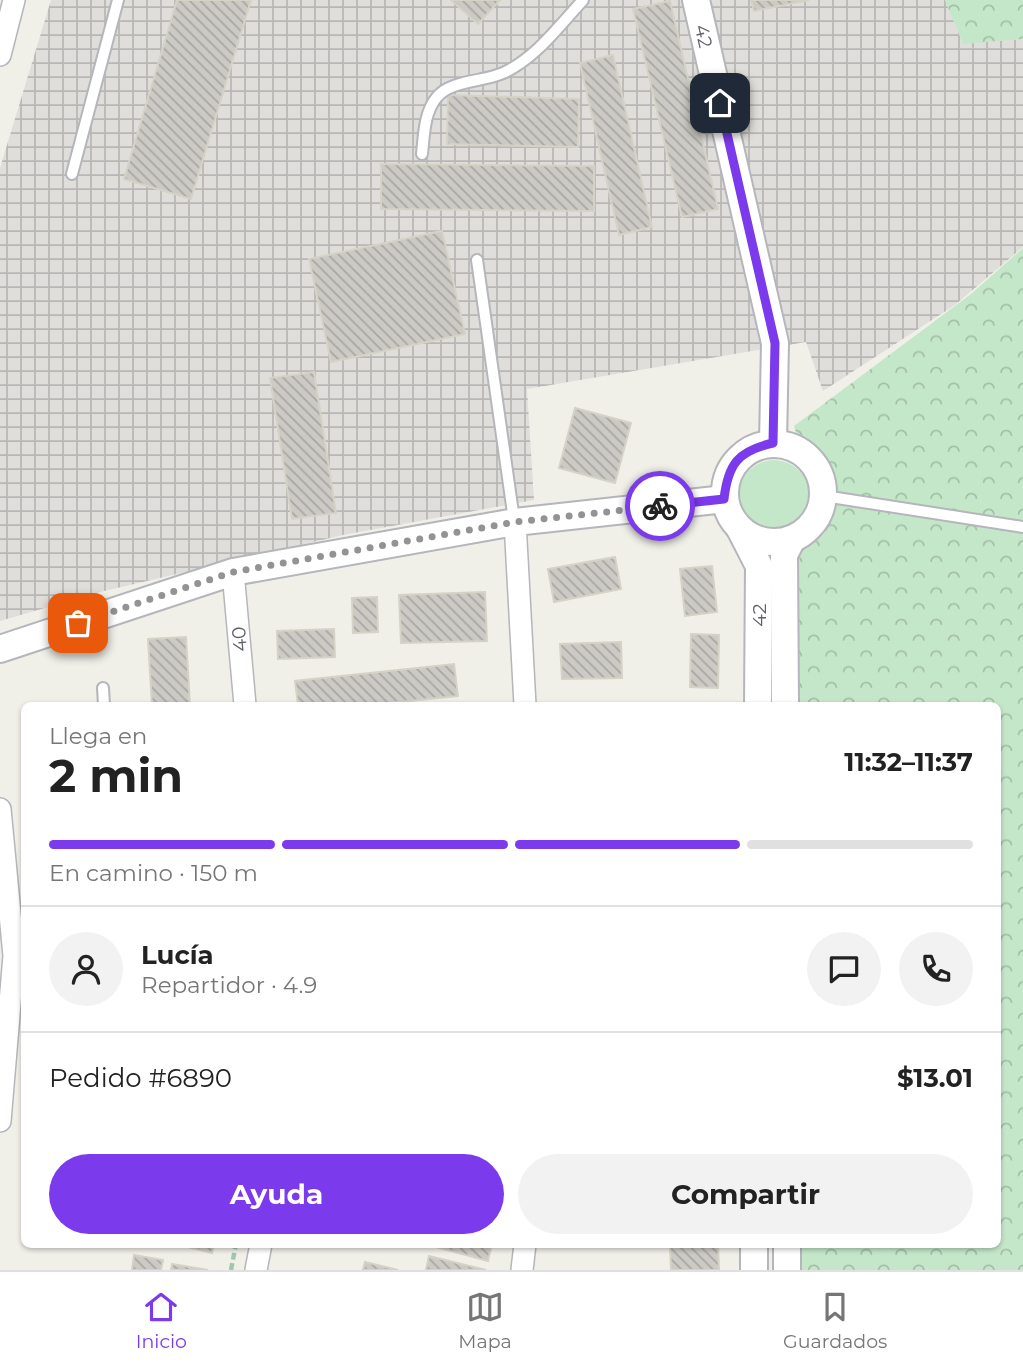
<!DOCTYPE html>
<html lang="es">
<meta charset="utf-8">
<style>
body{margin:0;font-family:Montserrat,sans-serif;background:#f2f2f2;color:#222;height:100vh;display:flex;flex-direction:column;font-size:26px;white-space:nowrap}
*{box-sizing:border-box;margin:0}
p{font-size:23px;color:#767676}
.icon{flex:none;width:38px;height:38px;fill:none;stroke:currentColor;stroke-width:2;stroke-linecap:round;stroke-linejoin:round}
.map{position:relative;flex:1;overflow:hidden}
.drawer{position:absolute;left:21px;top:702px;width:980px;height:546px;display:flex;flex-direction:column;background:#fff;border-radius:10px;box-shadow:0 2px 5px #0004}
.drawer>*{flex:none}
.pin{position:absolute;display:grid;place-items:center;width:60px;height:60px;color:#fff;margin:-30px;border-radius:14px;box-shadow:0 4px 10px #0006}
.courier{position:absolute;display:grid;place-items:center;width:70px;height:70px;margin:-35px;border:5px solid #7c3aed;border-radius:50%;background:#fff;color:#222;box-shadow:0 2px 9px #0007}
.summary em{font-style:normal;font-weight:700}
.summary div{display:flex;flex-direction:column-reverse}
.summary{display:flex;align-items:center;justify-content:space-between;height:119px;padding:0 28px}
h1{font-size:46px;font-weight:700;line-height:52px}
.bar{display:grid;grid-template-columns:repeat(4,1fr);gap:10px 7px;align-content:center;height:84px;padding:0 28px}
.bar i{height:9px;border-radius:5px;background:#e0e0e0}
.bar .selected{background:#7c3aed}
.bar p{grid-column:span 4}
.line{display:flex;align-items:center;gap:18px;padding:0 28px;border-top:2px solid #e0e0e0}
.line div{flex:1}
.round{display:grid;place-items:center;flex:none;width:74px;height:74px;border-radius:37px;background:#f2f2f2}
.cta{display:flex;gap:14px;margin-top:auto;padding:14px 28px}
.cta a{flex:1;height:80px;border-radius:42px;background:#7c3aed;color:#fff;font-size:28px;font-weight:700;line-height:80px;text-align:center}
.cta a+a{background:#f2f2f2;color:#222}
.menu{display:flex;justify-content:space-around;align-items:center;height:98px;border-top:2px solid #e0e0e0;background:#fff;font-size:19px;color:#767676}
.menu a{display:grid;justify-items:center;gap:4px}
.menu .selected{color:#7c3aed}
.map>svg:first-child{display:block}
</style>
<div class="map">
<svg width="1023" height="1270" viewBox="0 0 1023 1270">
<defs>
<pattern id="industrial-grid" width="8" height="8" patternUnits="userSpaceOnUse" patternTransform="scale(1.75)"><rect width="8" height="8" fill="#dfdeda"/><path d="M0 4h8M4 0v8" fill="none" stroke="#b8b7b5"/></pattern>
<pattern id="forest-crowns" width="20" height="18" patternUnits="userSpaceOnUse" patternTransform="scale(1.75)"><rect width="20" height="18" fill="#c5e7c9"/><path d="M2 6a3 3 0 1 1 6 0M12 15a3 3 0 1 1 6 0" fill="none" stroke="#a3bfa7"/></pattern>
<pattern id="building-back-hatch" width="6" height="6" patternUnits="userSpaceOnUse" patternTransform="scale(1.75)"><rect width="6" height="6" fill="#cccac4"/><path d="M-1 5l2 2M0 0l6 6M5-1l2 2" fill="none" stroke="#a9a7a3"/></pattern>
</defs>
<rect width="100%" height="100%" fill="#f0efe8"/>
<polygon fill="url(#industrial-grid)" points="51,0 945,0 963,43 1023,39 1023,247 955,305 823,391 806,342 527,389 534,500 343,535 100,592 0,621 0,168"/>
<circle fill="#c5e7c9" cx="774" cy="495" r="35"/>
<g fill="url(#forest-crowns)">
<polygon points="945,0 1023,0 1023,39 963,44"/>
<path d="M 1023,248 L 1023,1270 L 793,1270 L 793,1244 L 998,1244 L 998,705 L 789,705 L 795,540 C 821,524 838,491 816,464 C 812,459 807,457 803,452 C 798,446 797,434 794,426 L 971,294 Z"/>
</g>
<g fill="url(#building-back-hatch)" stroke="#d5d2c6" stroke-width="2">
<polygon points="177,0 251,0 191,199 124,179"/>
<polygon points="451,0 500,0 478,24"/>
<polygon points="751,0 809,0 754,11"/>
<polygon points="670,1 718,209 682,217 633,9"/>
<polygon points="613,55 652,227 619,235 580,63"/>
<polygon points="448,95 579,99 578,147 447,144"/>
<polygon points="381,164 594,166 594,211 381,209"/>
<polygon points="442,231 465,334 331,362 309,259"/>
<polygon points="314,372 336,513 292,519 270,378"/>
<polygon points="575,408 631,423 615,483 559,468"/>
<polygon points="615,557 621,589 554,602 548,569"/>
<polygon points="712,566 717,612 685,616 680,569"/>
<polygon points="485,592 487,641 401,643 399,595"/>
<polygon points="377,597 378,632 353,633 352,598"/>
<polygon points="334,629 335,657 278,659 277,631"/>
<polygon points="691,634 719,635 718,688 690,687"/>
<polygon points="186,637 190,705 152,705 148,639"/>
<polygon points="621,642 622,678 562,679 560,644"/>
<polygon points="454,664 458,696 369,705 298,705 295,681"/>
<polygon points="176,1244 214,1244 212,1253"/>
<polygon points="425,1244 492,1244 488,1261"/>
<polygon points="670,1244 718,1244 719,1270 671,1270"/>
<polygon points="134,1255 163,1260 161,1270 132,1270"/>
<polygon points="429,1256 486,1270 426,1270"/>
<polygon points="365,1262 398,1270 363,1270"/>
<polygon points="172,1264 208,1270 171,1270"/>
</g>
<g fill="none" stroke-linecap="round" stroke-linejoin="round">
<defs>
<g id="service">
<path d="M 422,154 C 424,136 424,112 437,97 C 451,80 483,82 503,73 C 535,59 559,26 583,0"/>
<polyline points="72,174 118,0"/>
<polyline points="477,260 514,520"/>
<polyline points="824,496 1023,527"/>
<polyline points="103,688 104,705"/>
</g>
<g id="minor">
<polyline points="0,55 14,0"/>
<polyline points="515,522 525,705"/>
<polyline points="233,572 245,705"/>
<polyline points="0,809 14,956 0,1121"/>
<polyline points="256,1270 261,1244"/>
<polyline points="522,1270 525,1244"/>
</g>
<g id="tertiary">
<polyline points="696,0 775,343 773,443"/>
<circle cx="774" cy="493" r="49"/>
<polyline points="740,529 759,566 758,705"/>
<polyline points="0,649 233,572 515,522 725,499"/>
<polyline points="785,705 784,555 792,539"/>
<polyline points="787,1244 787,1270"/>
<polyline points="754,1270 754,1244"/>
</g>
</defs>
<use href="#service" stroke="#b5b6bb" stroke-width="14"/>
<use href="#minor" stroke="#b5b6bb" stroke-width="24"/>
<use href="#tertiary" stroke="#b5b6bb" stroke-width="30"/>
<polyline stroke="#9fc7ae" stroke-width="4.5" stroke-dasharray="7 3.5" stroke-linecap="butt" points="231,1270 236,1244"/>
<use href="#service" stroke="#fff" stroke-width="10"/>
<use href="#minor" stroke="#fff" stroke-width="21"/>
<use href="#tertiary" stroke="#fff" stroke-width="26"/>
</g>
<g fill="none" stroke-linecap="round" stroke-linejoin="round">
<polyline stroke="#929394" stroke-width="7" stroke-dasharray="0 12.6" points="78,623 233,572 515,522 660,506"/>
<path stroke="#7c3aed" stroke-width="9" d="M 660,506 L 724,499 C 728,464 738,451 773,443 L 775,343 L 720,103"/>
</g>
<g text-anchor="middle" stroke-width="6" stroke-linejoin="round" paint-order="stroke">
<g font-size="19" fill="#5f6167" stroke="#fff">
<text transform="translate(704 36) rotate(77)" y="7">42</text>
<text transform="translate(759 615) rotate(-90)" y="7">42</text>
<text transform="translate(239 639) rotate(-95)" y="7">40</text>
</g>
</g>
</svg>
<div class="pin" style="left:78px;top:623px;background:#ea580c"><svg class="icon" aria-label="bag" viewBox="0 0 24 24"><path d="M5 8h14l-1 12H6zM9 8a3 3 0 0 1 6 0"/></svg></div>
<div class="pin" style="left:720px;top:103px;background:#1f2937"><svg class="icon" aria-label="home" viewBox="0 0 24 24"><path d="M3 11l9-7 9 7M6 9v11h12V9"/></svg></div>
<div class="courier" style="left:660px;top:506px"><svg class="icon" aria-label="bike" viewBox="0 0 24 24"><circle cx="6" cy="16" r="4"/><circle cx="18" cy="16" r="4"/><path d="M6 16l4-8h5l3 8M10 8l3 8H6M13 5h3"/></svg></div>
<section class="drawer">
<div class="summary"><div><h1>2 min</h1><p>Llega en</p></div><em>11:32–11:37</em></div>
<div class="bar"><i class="selected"></i><i class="selected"></i><i class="selected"></i><i></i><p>En camino · 150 m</p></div>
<div class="line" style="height:126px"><a class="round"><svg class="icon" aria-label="person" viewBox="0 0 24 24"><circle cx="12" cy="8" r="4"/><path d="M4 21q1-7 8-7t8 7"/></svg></a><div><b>Lucía</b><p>Repartidor · 4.9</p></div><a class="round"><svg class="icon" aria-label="chat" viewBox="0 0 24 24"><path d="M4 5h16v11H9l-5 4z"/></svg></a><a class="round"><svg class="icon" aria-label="phone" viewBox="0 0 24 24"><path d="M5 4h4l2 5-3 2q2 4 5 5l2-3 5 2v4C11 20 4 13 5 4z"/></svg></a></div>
<div class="line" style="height:91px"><div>Pedido #6890</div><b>$13.01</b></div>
<div class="cta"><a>Ayuda</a><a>Compartir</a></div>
</section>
</div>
<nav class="menu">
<a class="selected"><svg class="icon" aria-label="home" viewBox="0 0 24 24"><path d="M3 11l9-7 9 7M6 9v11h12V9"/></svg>Inicio</a>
<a><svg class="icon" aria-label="map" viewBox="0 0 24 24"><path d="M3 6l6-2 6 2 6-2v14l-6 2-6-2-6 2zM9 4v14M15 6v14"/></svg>Mapa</a>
<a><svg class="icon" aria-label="saved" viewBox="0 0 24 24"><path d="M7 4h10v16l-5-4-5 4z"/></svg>Guardados</a>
</nav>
